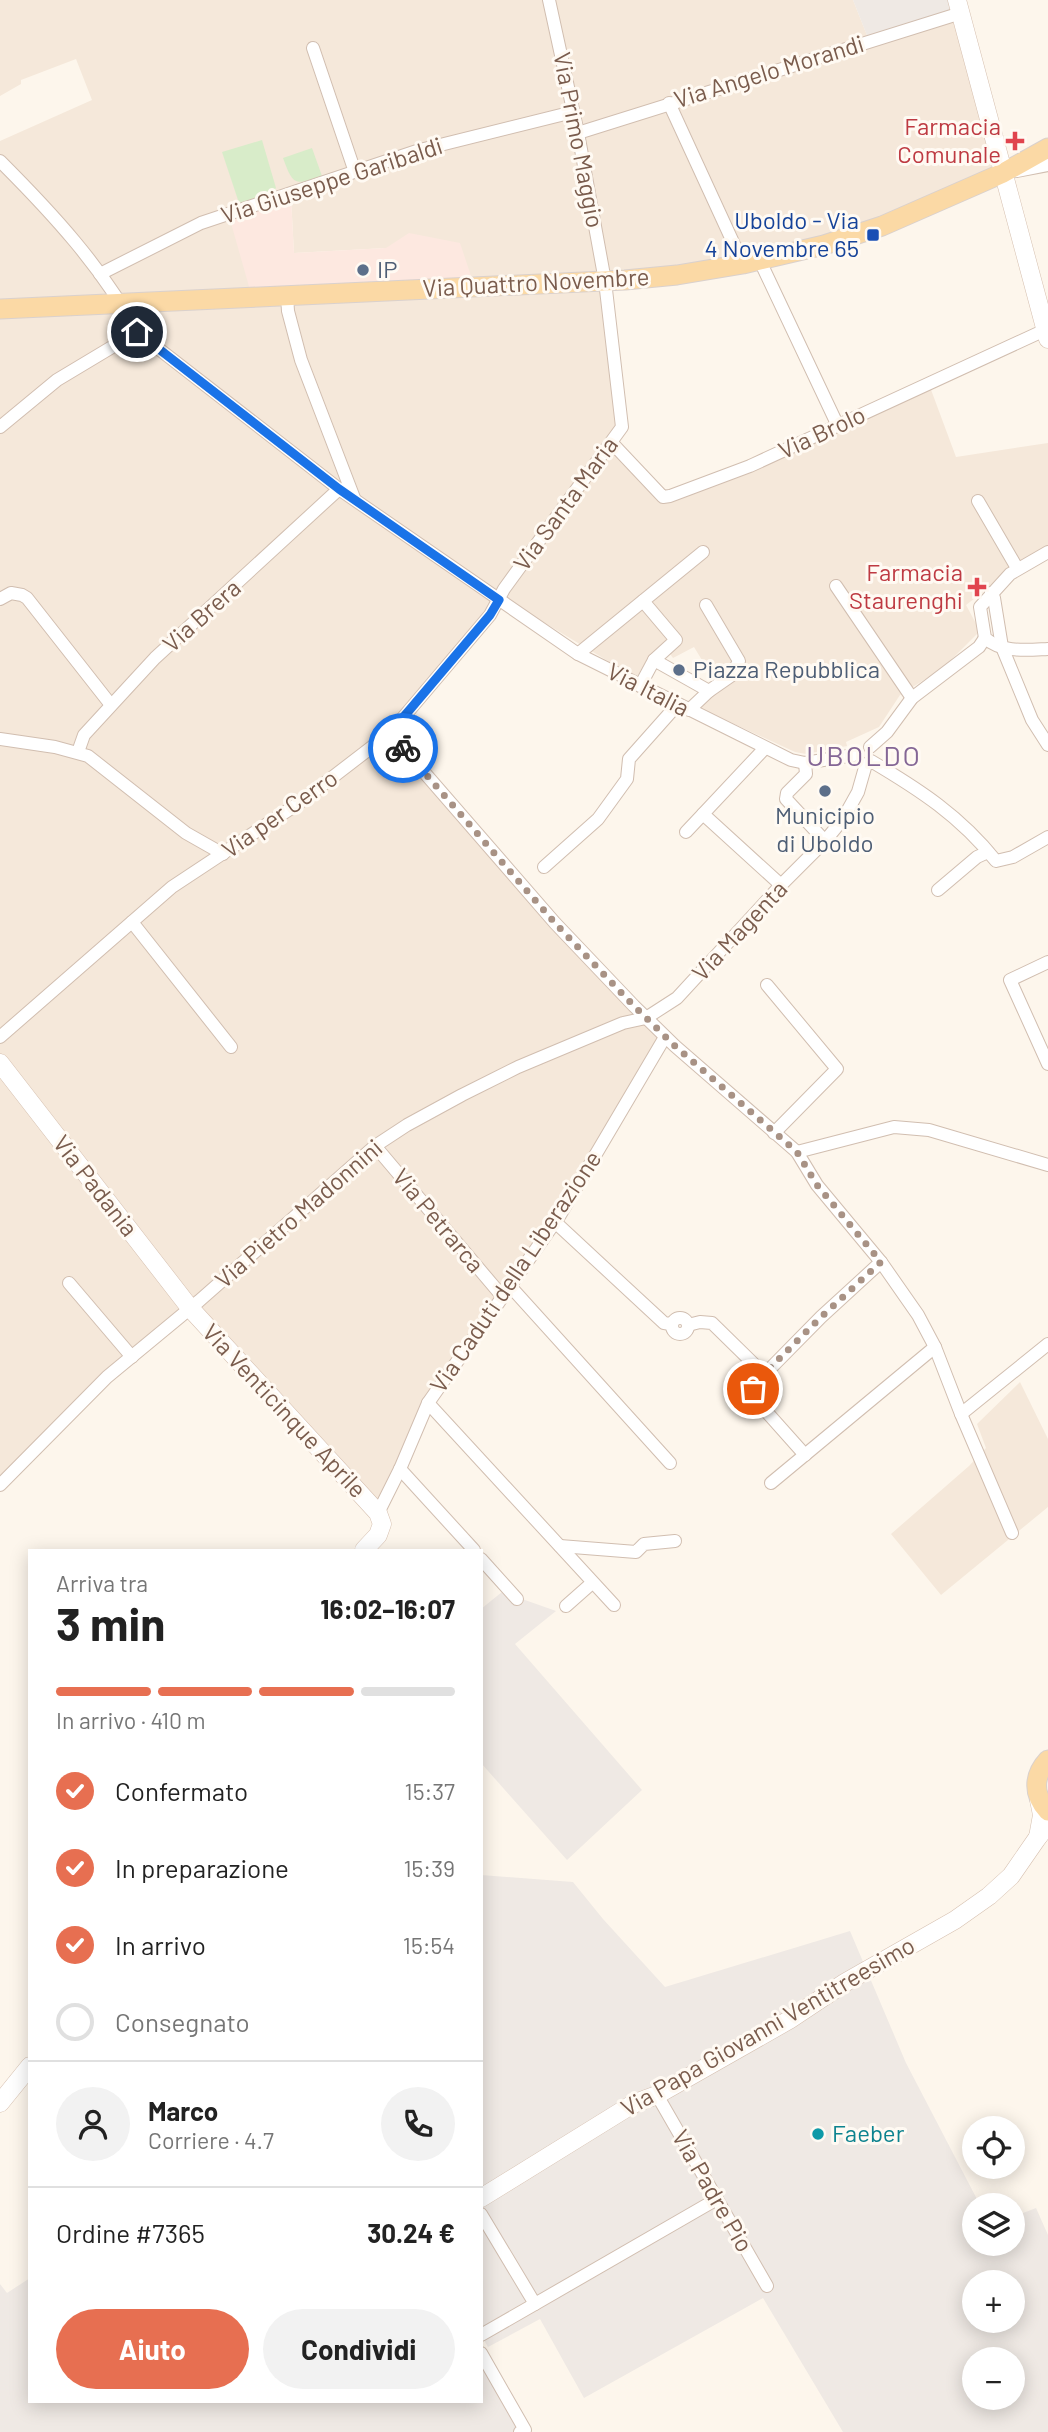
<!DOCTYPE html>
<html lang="it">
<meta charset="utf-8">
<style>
body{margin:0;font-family:Barlow,sans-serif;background:#f2f2f2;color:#222;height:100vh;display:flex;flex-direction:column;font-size:26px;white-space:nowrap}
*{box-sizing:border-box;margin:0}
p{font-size:23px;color:#767676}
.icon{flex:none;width:38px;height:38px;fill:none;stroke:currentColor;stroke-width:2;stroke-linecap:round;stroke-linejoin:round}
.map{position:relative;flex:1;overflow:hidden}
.details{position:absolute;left:28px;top:1549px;width:455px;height:854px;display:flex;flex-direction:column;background:#fff;border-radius:0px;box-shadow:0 4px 18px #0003}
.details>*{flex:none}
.controls{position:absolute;left:962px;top:2116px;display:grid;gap:14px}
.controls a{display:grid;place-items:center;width:63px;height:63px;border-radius:50%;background:#fff;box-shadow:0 4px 18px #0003;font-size:35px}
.pin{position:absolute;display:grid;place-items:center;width:60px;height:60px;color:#fff;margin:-30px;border:4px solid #fff;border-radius:50%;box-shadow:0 2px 7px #0007}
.courier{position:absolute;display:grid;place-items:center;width:70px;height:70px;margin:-35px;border:5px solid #1a73e8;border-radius:50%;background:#fff;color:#222;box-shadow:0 2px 9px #0007}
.head em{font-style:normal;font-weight:700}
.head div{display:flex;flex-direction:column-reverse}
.head{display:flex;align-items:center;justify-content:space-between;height:119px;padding:0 28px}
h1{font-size:46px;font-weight:700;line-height:52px}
.bar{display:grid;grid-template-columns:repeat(4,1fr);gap:10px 7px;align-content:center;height:84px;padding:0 28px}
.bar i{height:9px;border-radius:5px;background:#e0e0e0}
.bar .active{background:#e76f51}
.bar p{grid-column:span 4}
.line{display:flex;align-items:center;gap:18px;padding:0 28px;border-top:2px solid #e0e0e0}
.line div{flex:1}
.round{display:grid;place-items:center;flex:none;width:74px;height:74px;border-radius:37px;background:#f2f2f2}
ol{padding:0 28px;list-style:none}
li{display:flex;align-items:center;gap:21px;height:77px}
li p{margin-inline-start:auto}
li .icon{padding:7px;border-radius:50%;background:#e76f51;color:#fff;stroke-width:4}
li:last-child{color:#767676}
li i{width:38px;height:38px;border:4px solid #e0e0e0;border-radius:50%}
.primary-button{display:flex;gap:14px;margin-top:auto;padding:14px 28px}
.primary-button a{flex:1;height:80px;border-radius:42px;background:#e76f51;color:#fff;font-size:28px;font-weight:700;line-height:80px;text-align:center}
.primary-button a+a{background:#f2f2f2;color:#222}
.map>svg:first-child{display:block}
</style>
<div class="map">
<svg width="1048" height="2432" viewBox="0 0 1048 2432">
<rect width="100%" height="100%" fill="#fdf6ec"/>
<g fill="#f5e8da" fill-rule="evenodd">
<path d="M 0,0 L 853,0 L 868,38 L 958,11 L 999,171 L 797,253 L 599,274 L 620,427 L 491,612 L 388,732 L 297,800 L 170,886 L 0,1034 L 0,141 L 92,100 L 76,59 L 21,80 L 21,84 L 0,96 ZM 291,198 L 294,253 L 386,248 L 250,290 Z"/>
<polygon points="930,387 956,457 1048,443 1048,549 1018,565 966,605 980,631 943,668 900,695 879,727 846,742 847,746 806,754 795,752 697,707 719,688 694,647 673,658 665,647 649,657 636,678 505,599 612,451 662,500"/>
<polygon points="390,735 643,1017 404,1124 190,1306 0,1060 0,1043 173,888"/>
<polygon points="646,1020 663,1037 559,1214 427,1402 378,1510 192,1308 375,1148 517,1070"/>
<polygon points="0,1065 187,1308 0,1480"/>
<polygon points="1020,1382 1048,1439 1048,1507 941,1595 891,1534 969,1466 986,1448 977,1424"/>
</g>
<polygon fill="#fde8e0" points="291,198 294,253 386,248 409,233 460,243 473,282 250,290 229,216"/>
<g fill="#efe9e4" fill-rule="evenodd">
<polygon points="853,0 955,0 958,11 868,38"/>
<polygon points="502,1592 556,1611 515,1644 642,1790 567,1860 481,1763 481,1609"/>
<path d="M 481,1875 L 573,1882 L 603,1919 L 665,1987 L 850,1931 L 906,2063 L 980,2205 L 975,2205 L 975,2244 L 1013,2244 L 1013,2217 L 1036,2208 L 1048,2235 L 1048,2432 L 843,2432 L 763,2298 L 584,2398 L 540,2319 L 488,2347 L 481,2335 ZM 975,2282 L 1013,2282 L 1013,2320 L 975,2320 ZM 975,2359 L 1013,2359 L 1013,2398 L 975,2398 Z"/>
<polygon points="30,2278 30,2401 481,2401 481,2359 490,2355 531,2432 0,2432 0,2284 7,2293"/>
</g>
<g fill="#d8ecc9">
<polygon points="262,140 276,188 271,193 239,203 222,152"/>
<path d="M 312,148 L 322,176 C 294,186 293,185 283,158 Z"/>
</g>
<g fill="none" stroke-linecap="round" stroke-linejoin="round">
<defs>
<g id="street">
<polyline points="313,48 355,172"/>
<polyline points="669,103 743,264"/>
<polyline points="578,133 961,13"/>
<path d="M 0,161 C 51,212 103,268 137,332 L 339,489 L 578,654 L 791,760 L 805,763 L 854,755"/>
<polyline points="1017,171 1048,165"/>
<polyline points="760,261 838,426"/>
<polyline points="100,274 201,223 420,150 573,112"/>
<polyline points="287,296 288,311 301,360 354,498"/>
<polyline points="0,427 57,380 137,332"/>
<polyline points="612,443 663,497 670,496 750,466 1045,330"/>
<polyline points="978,501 1017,568"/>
<path d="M 1048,552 L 1010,574 L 980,607 L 985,638 C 1002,653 1026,650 1048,649"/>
<polyline points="836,586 912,698"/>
<polyline points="991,593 994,598 1002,647 1032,720 1048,745"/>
<polyline points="0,599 11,593 22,595 27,598 111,705"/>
<polyline points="706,605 739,661 732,675 709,691"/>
<polyline points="578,654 703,552"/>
<polyline points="654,660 709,691 689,710"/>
<polyline points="640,686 654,660 676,640 643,601"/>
<polyline points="390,733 555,923 634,1006 675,1046 797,1152 817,1185 881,1262 918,1315 935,1347 961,1414 1012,1533"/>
<polyline points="0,739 55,747 88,756 186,833 223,854"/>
<polyline points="870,747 887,732 912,698 979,647 985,638"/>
<polyline points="765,748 703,814 781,885"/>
<polyline points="78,752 84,735 155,658 339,489"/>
<path d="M 871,761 C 920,790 960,816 996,861 L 1013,857 L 1048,837"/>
<polyline points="805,763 806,774 787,793 786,799 825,841"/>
<polyline points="686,832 703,814"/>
<polyline points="544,867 598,819 627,779 629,759 677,705"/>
<polyline points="938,890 977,857 988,852"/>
<polyline points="132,922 231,1047"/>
<polyline points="1048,962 1010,980 1048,1064"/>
<polyline points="767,985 837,1069 774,1133"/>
<polyline points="0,1037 172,887 299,803 390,733 490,615 504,589 622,427 605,281 578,133 549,0"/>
<polyline points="375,1146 502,1296"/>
<polyline points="797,1152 894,1127 929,1130 1048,1165"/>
<polyline points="555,1222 664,1323 671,1324"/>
<polyline points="69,1283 132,1357"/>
<polyline points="509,1285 670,1463"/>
<circle cx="680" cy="1326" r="8"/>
<polyline points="688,1325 700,1322 712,1323 764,1374"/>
<polyline points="428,1403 614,1605"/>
<polyline points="961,1414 1048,1344"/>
<polyline points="805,1455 755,1399 753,1392 754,1385 821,1317 881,1262"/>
<polyline points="400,1469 474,1550"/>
<polyline points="771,1483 935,1347"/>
<polyline points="0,1485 107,1377 199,1301 375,1146 407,1125 462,1095 518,1067 623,1023 646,1018 677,998 781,885 825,841 843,819 858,792 866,764"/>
<polyline points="378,1513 400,1469 428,1403 560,1215 665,1037"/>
<polyline points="560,1546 636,1552 644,1544 675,1541"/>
<polyline points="481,1559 517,1599"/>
<polyline points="566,1606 592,1583"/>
<polyline points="657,2095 767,2286"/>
<polyline points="481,2214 535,2304 717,2199"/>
<polyline points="481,2335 535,2304"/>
<polyline points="481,2353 525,2430 520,2432"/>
</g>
<g id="secondary">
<polyline points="957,0 1048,339"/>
<polyline points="0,1063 190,1308 378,1513 382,1524 378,1535 364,1550"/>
<polyline points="1039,1800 1042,1815 1038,1837 1048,1825"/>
<polyline points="0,2103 30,2066"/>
<polyline points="481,2198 633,2104 657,2095 789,2020 846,1982 955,1920 989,1896 1011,1876 1038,1837"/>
</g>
<g id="primary">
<polyline points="0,309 625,280 677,275 743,264 824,245 882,226 1003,173 1048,148"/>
<path d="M 1048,1760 C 1033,1776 1033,1795 1048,1811"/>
</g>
</defs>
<use href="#street" stroke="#d1beb0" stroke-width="14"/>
<use href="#secondary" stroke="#d6c0b0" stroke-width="19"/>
<use href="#primary" stroke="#dad1cd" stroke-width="21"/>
<use href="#street" stroke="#fff" stroke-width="12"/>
<use href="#secondary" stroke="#fff" stroke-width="18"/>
<use href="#primary" stroke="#fbd9a5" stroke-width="19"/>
</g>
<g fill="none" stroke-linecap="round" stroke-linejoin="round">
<polyline stroke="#a89285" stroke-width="7" stroke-dasharray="0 12.6" points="403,748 555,923 634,1006 675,1046 797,1152 817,1185 881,1262 821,1317 756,1382 753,1389"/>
<polyline stroke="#1a73e8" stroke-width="9" points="137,332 339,489 499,600 490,615 390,733 403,748"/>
</g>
<g fill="#e0444e" stroke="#fffaf3" stroke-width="2.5">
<path d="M1011.5 130.5h7v7h7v7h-7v7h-7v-7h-7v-7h7z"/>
<path d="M973.5 576.5h7v7h7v7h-7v7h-7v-7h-7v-7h7z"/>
</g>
<rect fill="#1a4fb4" stroke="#fffaf3" stroke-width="2.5" x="866" y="228" width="14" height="14" rx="3.5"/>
<g fill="#5c6f8a" stroke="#fffaf3" stroke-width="2.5">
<circle cx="363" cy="270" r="7"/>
<circle cx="679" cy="670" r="7"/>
<circle cx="825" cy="791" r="7"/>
</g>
<circle fill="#0f9aa8" stroke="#fffaf3" stroke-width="2.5" cx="818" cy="2134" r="7"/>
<g text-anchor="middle" stroke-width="6" stroke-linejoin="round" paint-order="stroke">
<g font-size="24" fill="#7a5c4d" stroke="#fffaf3">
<text transform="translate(769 72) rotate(-17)" y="8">Via Angelo Morandi</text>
<text transform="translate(578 140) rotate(79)" y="8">Via Primo Maggio</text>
<text transform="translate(332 181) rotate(-18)" y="8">Via Giuseppe Garibaldi</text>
<text transform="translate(536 283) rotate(-3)" y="8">Via Quattro Novembre</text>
<text transform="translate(822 433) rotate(-25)" y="8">Via Brolo</text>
<text transform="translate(566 504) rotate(-54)" y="8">Via Santa Maria</text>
<text transform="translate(202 616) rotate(-42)" y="8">Via Brera</text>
<text transform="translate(648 690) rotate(27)" y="8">Via Italia</text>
<text transform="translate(280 814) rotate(-35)" y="8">Via per Cerro</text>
<text transform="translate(740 931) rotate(-47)" y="8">Via Magenta</text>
<text transform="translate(95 1186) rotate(52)" y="8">Via Padania</text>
<text transform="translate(299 1214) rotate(-41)" y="8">Via Pietro Madonnini</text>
<text transform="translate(438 1221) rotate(50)" y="8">Via Petrarca</text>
<text transform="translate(516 1272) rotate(-56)" y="8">Via Caduti della Liberazione</text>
<text transform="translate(284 1411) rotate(47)" y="8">Via Venticinque Aprile</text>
<text transform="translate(768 2027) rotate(-30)" y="8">Via Papa Giovanni Ventitreesimo</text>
<text transform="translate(712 2191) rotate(60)" y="8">Via Padre Pio</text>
</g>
<g font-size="24" fill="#be3a42" stroke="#fffaf3" text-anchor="end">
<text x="1001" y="135">Farmacia<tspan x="1001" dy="28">Comunale</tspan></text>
<text x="963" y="581">Farmacia<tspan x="963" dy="28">Staurenghi</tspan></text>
</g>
<g font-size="24" fill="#164399" stroke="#fffaf3" text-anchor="end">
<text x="859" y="229">Uboldo - Via<tspan x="859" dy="28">4 Novembre 65</tspan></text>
</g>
<g font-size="24" fill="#4e5e75" stroke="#fffaf3" text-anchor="start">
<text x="377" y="278">IP</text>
<text x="693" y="678">Piazza Repubblica</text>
<text x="825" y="824" text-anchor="middle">Municipio<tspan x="825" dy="28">di Uboldo</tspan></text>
</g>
<g font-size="24" fill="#0d838f" stroke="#fffaf3" text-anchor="start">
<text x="832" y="2142">Faeber</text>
</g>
<g font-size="28" letter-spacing="2" fill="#846695" stroke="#fffaf3">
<text x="864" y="766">UBOLDO</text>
</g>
</g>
</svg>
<div class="controls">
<a><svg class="icon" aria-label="locate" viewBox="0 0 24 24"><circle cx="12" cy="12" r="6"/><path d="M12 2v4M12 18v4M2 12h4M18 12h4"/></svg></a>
<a><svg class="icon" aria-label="layers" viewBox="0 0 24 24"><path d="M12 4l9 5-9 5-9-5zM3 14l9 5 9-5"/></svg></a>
<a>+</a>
<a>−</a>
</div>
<div class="pin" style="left:753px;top:1389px;background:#ea580c"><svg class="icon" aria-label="bag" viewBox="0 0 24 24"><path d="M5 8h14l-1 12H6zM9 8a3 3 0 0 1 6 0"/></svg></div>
<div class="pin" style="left:137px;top:332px;background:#1f2937"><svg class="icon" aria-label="home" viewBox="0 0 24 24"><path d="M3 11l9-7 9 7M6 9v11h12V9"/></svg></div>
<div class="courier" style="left:403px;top:748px"><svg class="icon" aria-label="bike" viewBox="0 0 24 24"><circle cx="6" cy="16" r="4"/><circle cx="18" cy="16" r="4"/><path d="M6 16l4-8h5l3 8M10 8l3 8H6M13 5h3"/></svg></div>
<section class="details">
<div class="head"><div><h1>3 min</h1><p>Arriva tra</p></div><em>16:02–16:07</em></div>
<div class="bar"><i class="active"></i><i class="active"></i><i class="active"></i><i></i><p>In arrivo · 410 m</p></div>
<ol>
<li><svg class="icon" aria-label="check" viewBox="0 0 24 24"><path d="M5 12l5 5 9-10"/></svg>Confermato<p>15:37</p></li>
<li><svg class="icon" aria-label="check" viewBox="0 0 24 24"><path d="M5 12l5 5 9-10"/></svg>In preparazione<p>15:39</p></li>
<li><svg class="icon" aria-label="check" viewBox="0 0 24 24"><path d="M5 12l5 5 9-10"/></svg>In arrivo<p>15:54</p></li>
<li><i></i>Consegnato</li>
</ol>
<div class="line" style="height:126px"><a class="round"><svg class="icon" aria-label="person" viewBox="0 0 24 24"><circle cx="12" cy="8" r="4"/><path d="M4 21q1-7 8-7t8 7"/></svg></a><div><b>Marco</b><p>Corriere · 4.7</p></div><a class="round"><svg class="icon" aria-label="phone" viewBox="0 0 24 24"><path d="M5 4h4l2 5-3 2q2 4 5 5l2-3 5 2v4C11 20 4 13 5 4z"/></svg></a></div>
<div class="line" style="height:91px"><div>Ordine #7365</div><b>30.24 €</b></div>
<div class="primary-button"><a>Aiuto</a><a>Condividi</a></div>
</section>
</div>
